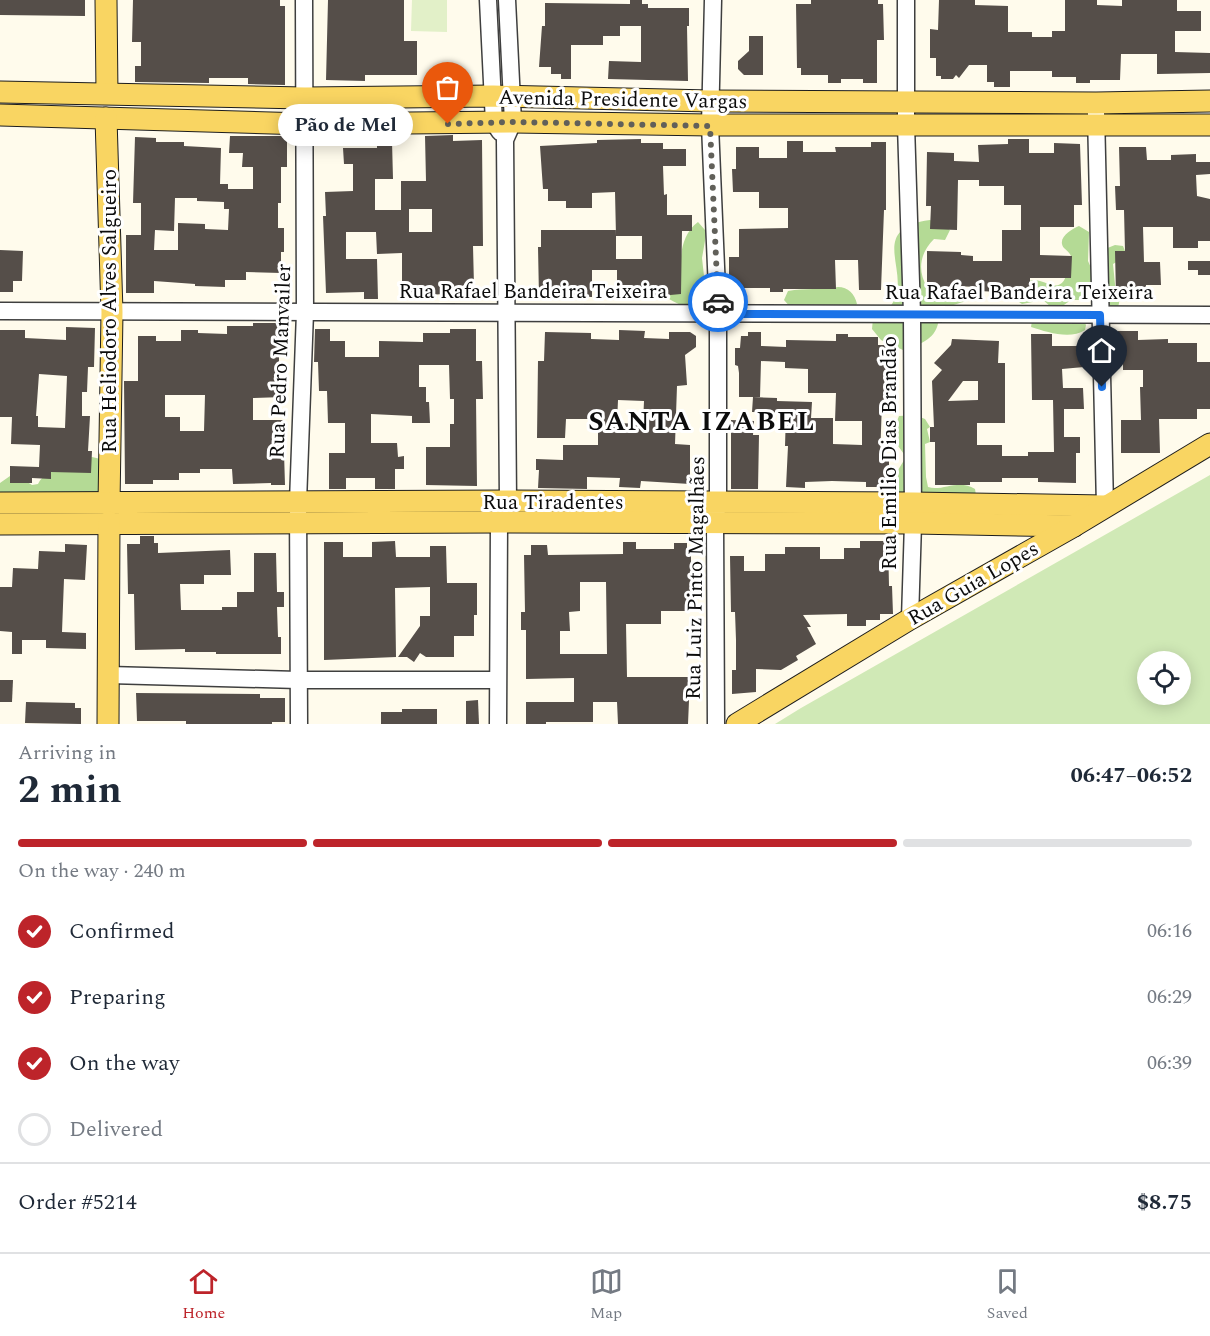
<!DOCTYPE html>
<meta charset="utf-8">
<style>
body{margin:0;font-family:Spectral,serif;background:#f2f2f3;color:#1f2937;height:100vh;display:flex;flex-direction:column;font-size:22px;white-space:nowrap}
*{box-sizing:border-box;margin:0}
p{font-size:20px;color:#747a83}
.icon{flex:none;width:33px;height:33px;fill:none;stroke:currentColor;stroke-width:2;stroke-linecap:round;stroke-linejoin:round}
.map{position:relative;height:724px;overflow:hidden}
.details{display:flex;flex-direction:column;background:#fff;flex:1}
.details>*{flex:none}
.buttons{position:absolute;left:1137px;top:651px;display:grid;gap:12px}
.buttons a{display:grid;place-items:center;width:54px;height:54px;border-radius:50%;background:#fff;box-shadow:0 3px 15px #0003;font-size:30px}
.pin{position:absolute;display:grid;place-items:center;width:51px;height:51px;color:#fff;margin:-62px -26px;border-radius:50% 50% 50% 0;rotate:-45deg;box-shadow:0 0 6px #0007}
.pin .icon{rotate:45deg}
.courier{position:absolute;display:grid;place-items:center;width:60px;height:60px;margin:-30px;border:4px solid #1a73e8;border-radius:50%;background:#fff;color:#222;box-shadow:0 2px 8px #0007}
.bubble{position:absolute;height:42px;border-radius:21px;background:#fff;box-shadow:0 3px 15px #0003;font-size:20px;font-weight:700;line-height:42px;text-align:center}
.head em{font-style:normal;font-weight:700}
.head div{display:flex;flex-direction:column-reverse}
.head{display:flex;align-items:center;justify-content:space-between;height:102px;padding:0 18px}
h1{font-size:39px;font-weight:700;line-height:45px}
.bar{display:grid;grid-template-columns:repeat(4,1fr);gap:9px 6px;align-content:center;height:72px;padding:0 18px}
.bar i{height:8px;border-radius:4px;background:#e0e1e3}
.bar .current{background:#bd242a}
.bar p{grid-column:span 4}
.line{display:flex;align-items:center;gap:15px;padding:0 18px;border-top:2px solid #e0e1e3}
.line div{flex:1}
ol{padding:0 18px;list-style:none}
li{display:flex;align-items:center;gap:18px;height:66px}
li p{margin-inline-start:auto}
li .icon{padding:6px;border-radius:50%;background:#bd242a;color:#fff;stroke-width:4}
li:last-child{color:#747a83}
li i{width:33px;height:33px;border:3px solid #e0e1e3;border-radius:50%}
.menu{display:flex;justify-content:space-around;align-items:center;height:84px;border-top:2px solid #e0e1e3;background:#fff;font-size:16px;color:#747a83}
.menu a{display:grid;justify-items:center;gap:3px}
.menu .current{color:#bd242a}
.map>svg:first-child{display:block}
</style>
<div class="map">
<svg width="1210" height="724" viewBox="0 0 1210 724">
<rect width="100%" height="100%" fill="#fffbec"/>
<path fill="#d0e9b6" fill-rule="evenodd" d="M 1210,475 L 1210,724 L 775,724 L 801,708 ZM 1148,662 L 1180,662 L 1180,694 L 1148,694 Z"/>
<g fill="#b4da95">
<path d="M 930,220 L 941,224 L 950,230 L 945,240 L 934,239 C 920,253 917,270 927,287 L 958,285 L 968,290 L 967,301 C 960,303 950,305 944,310 C 937,315 940,319 937,327 C 933,340 915,347 903,350 L 881,340 L 872,329 L 873,318 C 879,314 888,310 892,304 C 913,273 865,229 930,220 Z"/>
<path d="M 698,222 L 705,230 L 706,235 L 702,258 L 705,285 L 700,301 C 689,312 676,303 664,296 L 666,290 L 681,287 C 680,264 678,237 698,222 Z"/>
<path d="M 1079,226 L 1089,232 L 1088,261 L 1095,277 L 1086,297 L 1081,300 L 1071,300 L 1061,307 L 1051,307 L 1043,300 L 1022,304 L 1013,298 C 1016,288 1023,283 1032,280 C 1040,280 1045,283 1052,285 C 1068,289 1067,267 1071,256 C 1070,253 1067,251 1064,248 C 1056,238 1072,229 1079,226 Z"/>
<polygon points="1115,245 1123,246 1127,256 1113,264 1116,294 1120,298 1118,308 1107,310 1105,249"/>
<path d="M 838,287 C 848,287 855,294 857,304 L 853,308 L 792,309 L 784,300 L 788,291 C 805,288 821,290 838,287 Z"/>
<path d="M 1083,320 L 1086,325 L 1085,330 C 1070,340 1047,332 1031,327 L 1032,321 Z"/>
<path d="M 915,415 L 925,419 L 930,427 L 927,429 L 930,442 L 925,444 L 926,477 L 928,487 C 942,492 958,478 975,489 L 976,495 L 900,498 L 895,475 L 906,457 L 896,443 L 895,426 L 899,416 Z"/>
<path d="M 92,457 L 105,460 L 101,492 L 0,526 L 0,483 L 10,476 L 16,475 L 32,485 L 38,484 C 47,466 75,463 92,457 Z"/>
</g>
<polygon fill="#e2f0c8" points="412,0 447,0 447,32 411,31"/>
<g fill="#554e49" fill-rule="evenodd">
<polygon points="0,0 85,0 85,16 0,15"/>
<polygon points="133,0 280,0 280,6 285,6 285,85 248,84 248,78 209,78 209,83 135,82 135,66 141,66 141,42 132,42"/>
<polygon points="328,0 404,0 404,41 417,41 417,75 365,75 365,81 326,80"/>
<polygon points="630,0 642,0 642,4 648,4 648,8 689,8 689,26 687,26 688,81 608,79 609,61 641,62 641,26 620,26 620,36 603,36 603,45 571,45 571,79 561,79 561,74 551,74 551,67 539,67 542,26 545,26 545,3 630,4"/>
<polygon points="811,0 878,0 878,4 883,4 884,40 877,40 877,83 863,83 863,79 841,79 841,83 828,83 828,75 801,75 801,68 797,68 796,4 811,4"/>
<polygon points="939,0 975,0 975,5 1008,6 1008,32 1032,32 1032,37 1052,37 1052,31 1065,31 1065,0 1097,0 1097,5 1122,6 1122,0 1177,0 1177,11 1201,11 1201,31 1175,31 1175,52 1210,53 1210,73 1157,74 1157,54 1121,54 1120,80 1090,80 1090,83 1076,83 1076,77 1052,77 1052,71 1010,71 1010,87 994,87 994,82 987,82 987,65 969,65 959,78 956,75 953,79 941,79 941,76 936,76 936,58 930,58 930,29 938,30"/>
<polygon points="749,36 763,36 763,75 744,75 738,69 738,61 749,51"/>
<path d="M 453,135 L 453,141 L 482,140 L 483,246 L 473,246 L 474,286 L 455,286 L 455,297 L 443,297 L 443,294 L 402,297 L 402,253 L 377,254 L 376,232 L 346,232 L 346,259 L 377,259 L 378,299 L 364,299 L 364,292 L 326,293 L 323,216 L 326,216 L 325,192 L 353,191 L 353,164 L 344,164 L 343,148 L 377,148 L 377,141 L 392,141 L 393,179 L 375,179 L 375,210 L 401,210 L 401,181 L 426,181 L 425,136 ZM 409,209 L 432,209 L 432,232 L 409,232 Z"/>
<path d="M 230,136 L 287,136 L 287,167 L 281,167 L 281,203 L 278,203 L 278,228 L 284,228 L 284,252 L 281,252 L 281,273 L 246,272 L 246,280 L 225,280 L 225,287 L 195,286 L 195,284 L 154,281 L 154,293 L 126,293 L 126,235 L 141,235 L 141,203 L 133,203 L 135,137 L 156,138 L 156,142 L 184,142 L 184,146 L 221,148 L 220,184 L 228,184 L 228,189 L 253,189 L 253,167 L 242,167 L 243,153 L 229,153 ZM 175,198 L 197,198 L 197,201 L 224,202 L 224,209 L 229,209 L 228,230 L 205,229 L 205,224 L 178,223 L 178,250 L 154,250 L 155,230 L 174,231 Z"/>
<polygon points="641,139 641,143 663,143 663,149 686,149 686,166 663,166 664,195 667,194 667,215 692,215 692,231 682,231 681,294 649,297 649,290 617,291 617,270 592,270 592,297 539,297 538,247 541,247 541,230 616,230 616,259 642,259 642,236 616,236 615,192 592,193 592,208 566,208 566,201 548,201 548,189 543,189 540,146 597,143 597,140"/>
<polygon points="1008,139 1029,139 1029,153 1054,153 1054,143 1080,144 1082,205 1074,205 1074,227 1040,227 1040,255 1072,256 1071,278 1030,278 1030,288 1001,288 1001,292 978,291 978,287 953,286 953,292 927,291 927,251 961,252 961,255 973,256 973,261 1002,261 1002,230 1021,230 1021,205 1004,205 1004,186 979,186 979,180 958,180 957,230 930,229 931,206 926,206 927,152 954,153 954,161 979,162 978,145 1008,144"/>
<polygon points="787,141 803,141 803,152 836,152 835,147 871,147 871,142 886,142 886,210 884,210 881,290 859,290 858,260 835,260 836,289 783,289 783,292 770,292 770,288 743,288 743,295 729,295 729,257 739,257 739,229 788,228 788,208 759,208 759,192 733,192 732,169 736,169 736,147 759,147 759,158 787,158"/>
<polygon points="1119,147 1146,147 1147,160 1171,160 1171,155 1196,154 1196,162 1210,162 1210,174 1196,175 1197,196 1210,199 1210,241 1198,241 1198,248 1173,248 1173,227 1143,227 1144,262 1160,262 1161,285 1146,285 1146,291 1135,292 1135,295 1116,295 1115,251 1125,251 1124,210 1116,210 1115,186 1120,186"/>
<polygon points="0,250 23,251 22,281 13,281 13,292 0,292"/>
<polygon points="1188,261 1210,261 1210,275 1198,275 1198,270 1188,270"/>
<path d="M 253,323 L 279,323 L 279,374 L 280,379 L 283,379 L 283,397 L 253,398 L 253,420 L 283,420 L 285,485 L 271,485 L 271,483 L 233,484 L 232,469 L 200,469 L 200,473 L 179,473 L 179,480 L 153,480 L 153,484 L 125,484 L 124,381 L 138,381 L 138,336 L 156,336 L 156,341 L 181,341 L 181,330 L 198,330 L 198,333 L 227,334 L 227,326 L 253,326 ZM 165,395 L 205,395 L 204,431 L 180,431 L 180,417 L 165,417 Z"/>
<path d="M 66,327 L 95,328 L 94,367 L 88,367 L 87,392 L 82,392 L 82,416 L 90,416 L 88,451 L 92,451 L 91,473 L 51,472 L 51,479 L 32,478 L 32,483 L 10,483 L 10,466 L 39,467 L 40,445 L 11,444 L 12,417 L 0,417 L 0,330 L 25,330 L 25,338 L 66,340 ZM 39,374 L 67,376 L 65,428 L 38,427 L 38,416 L 36,416 Z"/>
<polygon points="315,329 330,329 330,341 345,341 345,357 379,357 379,341 423,342 423,333 450,333 450,329 476,329 476,361 482,361 483,399 476,399 477,486 426,485 426,447 450,447 450,424 454,424 454,399 450,399 449,365 419,365 419,387 426,387 426,402 429,402 430,423 412,423 412,416 371,414 371,443 397,443 398,457 404,456 404,469 395,469 395,489 375,489 375,478 346,478 346,489 329,489 329,453 345,453 345,423 328,423 327,391 319,391 318,362 314,362"/>
<path d="M 619,330 L 645,331 L 644,338 L 669,339 L 669,332 L 690,332 L 696,336 L 696,347 L 685,355 L 687,385 L 677,386 L 675,444 L 690,445 L 690,484 L 641,481 L 640,488 L 619,487 L 620,478 L 587,477 L 587,489 L 538,488 L 539,470 L 536,470 L 536,459 L 563,460 L 563,445 L 598,445 L 598,419 L 566,419 L 565,438 L 537,438 L 538,361 L 544,361 L 545,332 L 591,333 L 591,339 L 619,340 ZM 618,400 L 644,401 L 643,424 L 617,423 Z"/>
<polygon points="1118,331 1138,331 1138,340 1168,339 1168,343 1197,343 1197,362 1210,362 1210,409 1197,409 1197,419 1159,419 1160,453 1121,453 1121,420 1141,420 1140,387 1143,387 1143,370 1123,370 1123,344 1118,344"/>
<polygon points="748,332 761,332 761,346 786,347 786,340 836,341 836,334 848,334 848,337 878,337 878,345 889,345 890,402 882,402 880,459 889,460 889,487 866,487 866,482 832,481 805,482 805,488 786,487 788,446 785,446 786,413 752,412 753,397 777,398 777,401 812,402 811,418 833,418 833,444 862,445 862,421 835,421 836,393 808,393 808,369 785,368 785,362 761,361 760,397 739,397 739,373 738,366 735,365 735,348 740,348 741,336 748,336"/>
<path d="M 1031,334 L 1052,334 L 1052,346 L 1084,346 L 1084,367 L 1062,369 L 1063,388 L 1083,388 L 1084,409 L 1064,409 L 1064,437 L 1080,437 L 1080,453 L 1076,453 L 1076,483 L 1038,482 L 1038,478 L 1002,478 L 1002,482 L 970,482 L 970,485 L 935,485 L 935,442 L 930,442 L 930,427 L 934,427 L 932,381 L 942,370 L 934,363 L 951,345 L 952,339 L 999,341 L 998,363 L 1005,363 L 1005,423 L 977,423 L 977,445 L 1002,445 L 1002,456 L 1028,456 L 1028,452 L 1054,452 L 1053,400 L 1032,400 ZM 963,381 L 978,381 L 978,400 L 948,401 Z"/>
<polygon points="731,420 754,421 753,435 759,435 758,489 731,489"/>
<polygon points="140,536 154,536 154,543 158,543 158,553 230,550 231,575 204,575 204,584 180,584 181,610 222,610 222,607 237,607 237,592 254,592 254,553 276,553 277,592 284,592 284,607 277,607 278,637 281,637 281,654 216,654 216,652 185,652 185,649 135,650 134,594 128,594 127,544 140,544"/>
<polygon points="395,541 396,557 430,557 430,546 446,546 447,583 477,583 477,615 474,615 474,636 454,636 454,657 426,657 420,653 414,662 407,657 398,657 420,626 420,616 430,616 430,587 395,588 396,657 324,660 324,542 343,542 343,557 372,557 372,542"/>
<polygon points="860,541 888,541 889,586 892,586 893,614 880,614 880,620 866,620 866,626 847,626 847,614 803,615 811,627 807,627 816,644 796,656 798,660 781,670 756,669 756,692 732,694 732,670 736,670 736,640 735,612 731,612 730,556 744,556 744,571 765,571 765,554 785,554 785,547 820,547 820,559 844,559 844,548 860,548"/>
<path d="M 623,542 L 636,542 L 636,549 L 674,549 L 674,543 L 687,543 L 687,554 L 691,553 L 691,611 L 661,611 L 661,624 L 626,624 L 627,677 L 690,677 L 688,724 L 618,724 L 617,702 L 593,702 L 593,722 L 546,722 L 546,724 L 526,724 L 526,702 L 574,702 L 574,678 L 526,679 L 526,630 L 521,630 L 521,612 L 525,612 L 524,555 L 531,555 L 531,545 L 547,545 L 548,555 L 623,554 ZM 580,582 L 606,582 L 607,654 L 560,654 L 560,631 L 570,631 L 569,612 L 580,611 Z"/>
<polygon points="65,544 87,545 85,580 64,579 62,632 86,633 86,649 46,648 46,640 22,640 22,654 12,654 12,632 0,631 0,587 12,587 13,568 38,569 39,551 65,552"/>
<polygon points="0,680 13,680 12,702 0,702"/>
<polygon points="136,693 260,694 260,698 285,698 285,722 272,722 272,724 186,724 186,721 137,721"/>
<polygon points="478,700 479,724 466,724 466,701"/>
<polygon points="26,702 75,703 75,708 81,708 81,724 25,723"/>
<polygon points="402,709 437,709 437,724 381,724 381,712 402,712"/>
</g>
<g fill="none" stroke-linecap="round" stroke-linejoin="round">
<defs>
<g id="minor">
<polyline points="488,0 494,123 500,132"/>
<polyline points="713,0 710,125 718,314 718,502 715,523 716,724"/>
<polyline points="906,0 906,125 912,314 913,523 910,619"/>
<polyline points="1096,113 1105,506"/>
<polyline points="0,311 1210,315"/>
<polyline points="109,675 298,680 497,680"/>
<polyline points="299,724 298,502 305,312 304,0"/>
<polyline points="498,724 499,522 508,501 505,140 513,122 507,0"/>
</g>
<g id="major">
<polyline points="106,0 107,93"/>
<polyline points="0,92 305,98 493,96 710,101 1096,103 1210,101"/>
<polyline points="0,115 305,124 513,122 710,125 1210,125"/>
<polyline points="106,118 112,312 109,504"/>
<polyline points="0,503 508,501 913,503 1105,506"/>
<polyline points="0,524 499,522 913,523 1074,526"/>
<polyline points="108,724 109,522"/>
<polyline points="737,724 910,619 1074,526 1210,444"/>
</g>
</defs>
<use href="#minor" stroke="#3f3f3f" stroke-width="19"/>
<use href="#major" stroke="#1d1d1d" stroke-width="23"/>
<use href="#minor" stroke="#fff" stroke-width="16"/>
<use href="#major" stroke="#f9d562" stroke-width="21"/>
</g>
<g fill="none" stroke-linecap="round" stroke-linejoin="round">
<polyline stroke="#61605a" stroke-width="6" stroke-dasharray="0 10.8" points="448,124 513,122 710,126 718,302"/>
<polyline stroke="#1a73e8" stroke-width="8" points="718,302 718,314 1100,315 1102,387"/>
</g>
<g text-anchor="middle" stroke-width="6" stroke-linejoin="round" paint-order="stroke">
<g font-size="21" fill="#0c0c0c" stroke="#fff">
<text transform="translate(623 99) rotate(1)" y="7">Avenida Presidente Vargas</text>
<text x="533" y="298">Rua Rafael Bandeira Teixeira</text>
<text x="1019" y="299">Rua Rafael Bandeira Teixeira</text>
<text transform="translate(109 311) rotate(-90)" y="7">Rua Heliodoro Alves Salgueiro</text>
<text transform="translate(280 361) rotate(-88)" y="7">Rua Pedro Manvailer</text>
<text transform="translate(889 453) rotate(-90)" y="7">Rua Emilio Dias Brandão</text>
<text x="553" y="509">Rua Tiradentes</text>
<text transform="translate(695 578) rotate(-89)" y="7">Rua Luiz Pinto Magalhães</text>
<text transform="translate(973 583) rotate(-30)" y="7">Rua Guia Lopes</text>
</g>
<g font-size="27" font-weight="bold" letter-spacing="1.5" fill="#0c0c0c" stroke="#fff">
<text x="702" y="430">SANTA IZABEL</text>
</g>
</g>
</svg>
<div class="buttons">
<a><svg class="icon" aria-label="locate" viewBox="0 0 24 24"><circle cx="12" cy="12" r="6"/><path d="M12 2v4M12 18v4M2 12h4M18 12h4"/></svg></a>
</div>
<div class="pin" style="left:448px;top:124px;background:#ea580c"><svg class="icon" aria-label="bag" viewBox="0 0 24 24"><path d="M5 8h14l-1 12H6zM9 8a3 3 0 0 1 6 0"/></svg></div>
<div class="pin" style="left:1102px;top:387px;background:#1f2937"><svg class="icon" aria-label="home" viewBox="0 0 24 24"><path d="M3 11l9-7 9 7M6 9v11h12V9"/></svg></div>
<div class="courier" style="left:718px;top:302px"><svg class="icon" aria-label="car" viewBox="0 0 24 24"><path d="M5 17H2v-5l4-1 3-4h7l3 4 3 1v5h-3M9 17h6M6 11h13"/><circle cx="7" cy="17" r="2"/><circle cx="17" cy="17" r="2"/></svg></div>
<div class="bubble" style="left:278px;top:104px;width:135px">Pão de Mel</div>
</div>
<section class="details">
<div class="head"><div><h1>2 min</h1><p>Arriving in</p></div><em>06:47–06:52</em></div>
<div class="bar"><i class="current"></i><i class="current"></i><i class="current"></i><i></i><p>On the way · 240 m</p></div>
<ol>
<li><svg class="icon" aria-label="check" viewBox="0 0 24 24"><path d="M5 12l5 5 9-10"/></svg>Confirmed<p>06:16</p></li>
<li><svg class="icon" aria-label="check" viewBox="0 0 24 24"><path d="M5 12l5 5 9-10"/></svg>Preparing<p>06:29</p></li>
<li><svg class="icon" aria-label="check" viewBox="0 0 24 24"><path d="M5 12l5 5 9-10"/></svg>On the way<p>06:39</p></li>
<li><i></i>Delivered</li>
</ol>
<div class="line" style="height:78px"><div>Order #5214</div><b>$8.75</b></div>
</section>
<nav class="menu">
<a class="current"><svg class="icon" aria-label="home" viewBox="0 0 24 24"><path d="M3 11l9-7 9 7M6 9v11h12V9"/></svg>Home</a>
<a><svg class="icon" aria-label="map" viewBox="0 0 24 24"><path d="M3 6l6-2 6 2 6-2v14l-6 2-6-2-6 2zM9 4v14M15 6v14"/></svg>Map</a>
<a><svg class="icon" aria-label="saved" viewBox="0 0 24 24"><path d="M7 4h10v16l-5-4-5 4z"/></svg>Saved</a>
</nav>
